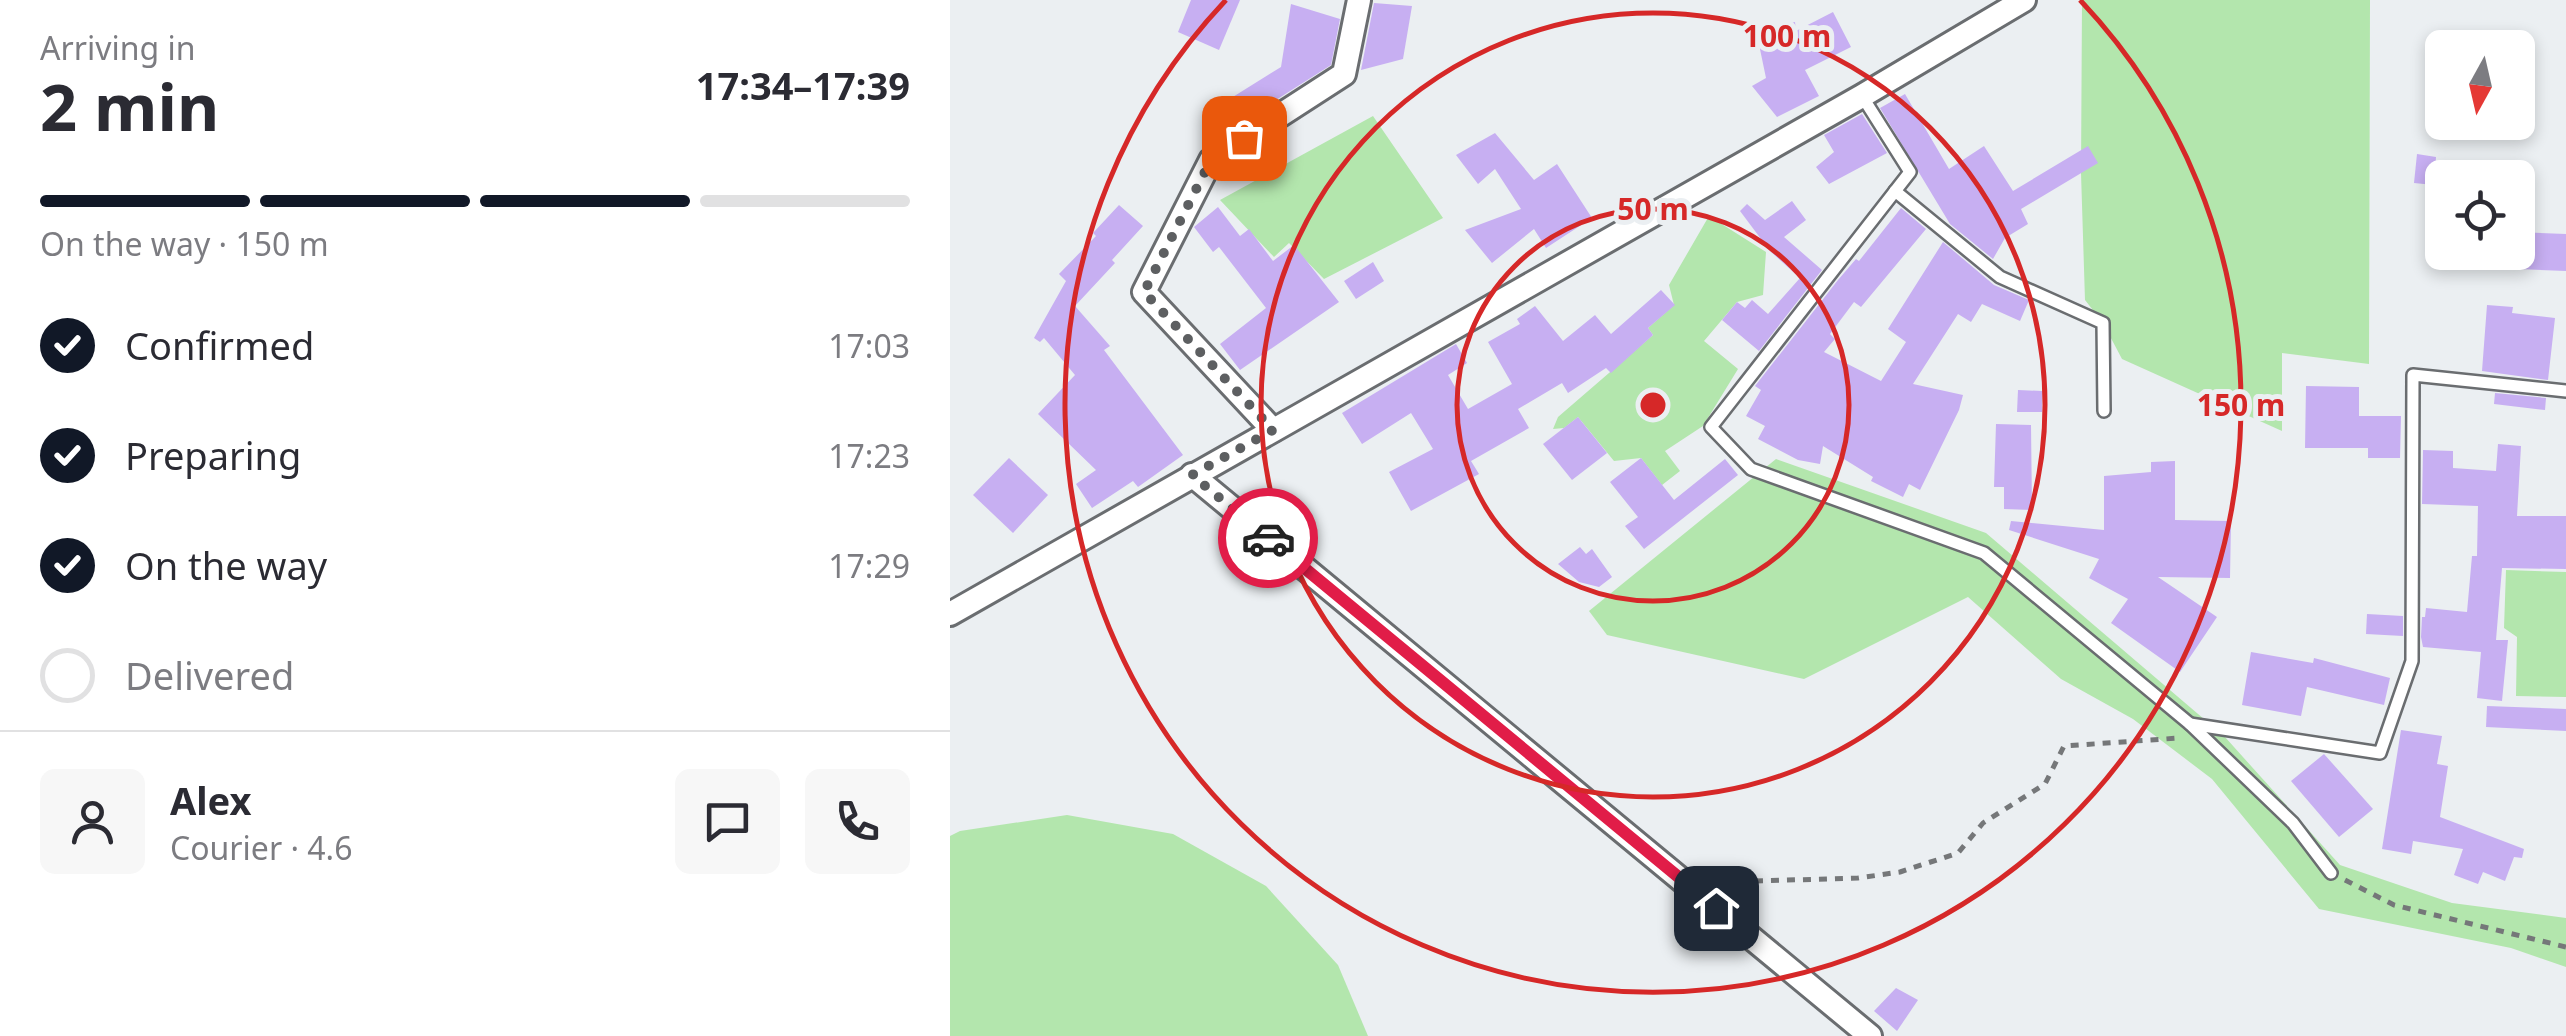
<!DOCTYPE html>
<meta charset="utf-8">
<style>
body{margin:0;font-family:"Noto Sans",sans-serif;background:#f7f7f7;color:#2b2b33;height:100vh;display:flex;flex-direction:column;font-size:38px;white-space:nowrap}
*{box-sizing:border-box;margin:0}
p{font-size:32px;color:#7c7c81}
.icon{flex:none;width:55px;height:55px;fill:none;stroke:currentColor;stroke-width:2;stroke-linecap:round;stroke-linejoin:round}
.map{position:relative;flex:1;overflow:hidden}
.drawer{display:flex;flex-direction:column;background:#fff;width:950px}
.drawer>*{flex:none}
.needle{width:65px;rotate:188deg}
.controls{position:absolute;left:1475px;top:30px;display:grid;gap:20px}
.controls a{display:grid;place-items:center;width:110px;height:110px;border-radius:15px;background:#fff;box-shadow:0 5px 15px #0003;font-size:50px}
.pin{position:absolute;display:grid;place-items:center;width:85px;height:85px;color:#fff;margin:-42px;border-radius:20px;box-shadow:0 5px 15px #0006}
.courier{position:absolute;display:grid;place-items:center;width:100px;height:100px;margin:-50px;border:8px solid #e11d48;border-radius:50%;background:#fff;color:#222;box-shadow:0 2px 12px #0007}
.headline em{font-style:normal;font-weight:700}
.headline div{display:flex;flex-direction:column-reverse}
.headline{display:flex;align-items:center;justify-content:space-between;height:170px;padding:0 40px}
h1{font-size:65px;font-weight:700;line-height:75px}
.bar{display:grid;grid-template-columns:repeat(4,1fr);gap:15px 10px;align-content:center;height:120px;padding:0 40px}
.bar i{height:12px;border-radius:8px;background:#e1e1e2}
.bar .selected{background:#111827}
.bar p{grid-column:span 4}
.line{display:flex;align-items:center;gap:25px;padding:0 40px;border-top:2px solid #e1e1e2}
.line div{flex:1}
.round{display:grid;place-items:center;flex:none;width:105px;height:105px;border-radius:15px;background:#f7f7f7}
ol{padding:0 40px;list-style:none}
li{display:flex;align-items:center;gap:30px;height:110px}
li p{margin-inline-start:auto}
li .icon{padding:10px;border-radius:50%;background:#111827;color:#fff;stroke-width:4}
li:last-child{color:#7c7c81}
li i{width:55px;height:55px;border:5px solid #e1e1e2;border-radius:50%}
main{display:flex;flex:1;min-height:0}
.map>svg:first-child{display:block}
</style>
<main>
<section class="drawer">
<div class="headline"><div><h1>2 min</h1><p>Arriving in</p></div><em>17:34–17:39</em></div>
<div class="bar"><i class="selected"></i><i class="selected"></i><i class="selected"></i><i></i><p>On the way · 150 m</p></div>
<ol>
<li><svg class="icon" aria-label="check" viewBox="0 0 24 24"><path d="M5 12l5 5 9-10"/></svg>Confirmed<p>17:03</p></li>
<li><svg class="icon" aria-label="check" viewBox="0 0 24 24"><path d="M5 12l5 5 9-10"/></svg>Preparing<p>17:23</p></li>
<li><svg class="icon" aria-label="check" viewBox="0 0 24 24"><path d="M5 12l5 5 9-10"/></svg>On the way<p>17:29</p></li>
<li><i></i>Delivered</li>
</ol>
<div class="line" style="height:180px"><a class="round"><svg class="icon" aria-label="person" viewBox="0 0 24 24"><circle cx="12" cy="8" r="4"/><path d="M4 21q1-7 8-7t8 7"/></svg></a><div><b>Alex</b><p>Courier · 4.6</p></div><a class="round"><svg class="icon" aria-label="chat" viewBox="0 0 24 24"><path d="M4 5h16v11H9l-5 4z"/></svg></a><a class="round"><svg class="icon" aria-label="phone" viewBox="0 0 24 24"><path d="M5 4h4l2 5-3 2q2 4 5 5l2-3 5 2v4C11 20 4 13 5 4z"/></svg></a></div>
</section>
<div class="map">
<svg width="1616" height="1036" viewBox="0 0 1616 1036">
<rect width="100%" height="100%" fill="#ebeff2"/>
<g fill="#b3e6ad">
<polygon points="1132,0 1420,0 1419,364 1332,353 1332,431 1172,359 1153,323 1135,300 1131,173"/>
<polygon points="423,116 493,218 374,279 339,243 324,257 270,200"/>
<polygon points="759,216 816,252 813,295 787,302 754,341 788,369 753,426 715,451 730,471 712,485 691,458 664,461 628,417 614,428 603,429 608,417 703,335 698,328 724,305 719,285"/>
<polygon points="826,459 1036,533 1275,737 1390,865 1502,903 1616,918 1616,967 1561,948 1369,909 1262,779 1183,719 1111,679 1018,597 854,679 657,635 639,611"/>
<polygon points="1556,570 1616,572 1616,697 1566,696 1567,637 1554,628"/>
<polygon points="117,815 223,834 316,886 388,965 418,1036 0,1036 0,836 10,831"/>
</g>
<g fill="#c7aff2">
<polygon points="241,0 290,0 269,50 228,32"/>
<polygon points="424,3 462,6 453,59 411,70"/>
<polygon points="341,4 390,19 381,65 304,114 278,100 331,67"/>
<polygon points="883,12 901,47 855,70 869,96 827,117 802,86 816,78 806,30 845,22 846,31"/>
<polygon points="955,94 999,169 1034,146 1063,191 1138,146 1148,163 1071,209 1078,224 1055,238 1043,259 1000,224 930,108"/>
<polygon points="912,114 937,153 879,184 866,167 884,152 874,135"/>
<polygon points="545,133 584,180 607,164 642,218 596,248 584,229 542,263 515,230 571,209 545,169 528,184 506,155"/>
<polygon points="1467,154 1486,157 1484,185 1464,183"/>
<polygon points="842,201 856,220 834,237 872,270 809,351 772,320 787,302 795,308 802,300 818,314 850,278 820,251 790,211 797,204 815,220"/>
<polygon points="169,205 193,226 162,260 165,263 125,306 160,346 154,350 233,455 188,487 183,481 142,508 126,484 146,470 88,414 125,375 94,338 90,342 84,338 116,281 109,274 146,236 143,233"/>
<polygon points="268,207 290,236 299,229 323,261 344,245 389,302 290,370 270,344 316,308 269,247 263,252 244,227"/>
<polygon points="951,208 976,229 911,307 904,302 880,334 885,339 874,352 931,381 956,342 938,329 993,242 1044,285 1079,300 1070,321 1032,304 1021,322 1008,314 963,384 1013,395 1009,410 970,490 959,484 953,497 921,481 923,477 873,446 870,464 848,460 808,439 815,426 796,416 811,390 805,386 888,280 906,259 909,261"/>
<polygon points="1568,232 1616,234 1616,271 1568,269"/>
<polygon points="423,262 434,281 406,299 394,281"/>
<polygon points="711,290 725,305 698,328 703,335 661,373 656,368 618,393 612,383 568,409 579,428 521,461 529,474 461,511 439,472 483,449 461,413 412,444 392,413 506,344 517,363 498,375 518,409 562,384 538,342 570,324 567,319 585,306 613,341 645,315 661,334"/>
<polygon points="1537,305 1563,307 1562,313 1605,318 1598,380 1532,371"/>
<polygon points="1356,386 1409,387 1409,416 1451,416 1450,458 1418,458 1418,448 1355,448"/>
<polygon points="1068,390 1092,391 1092,412 1067,412"/>
<polygon points="1545,393 1596,398 1595,410 1544,404"/>
<polygon points="628,417 657,453 622,480 593,444"/>
<polygon points="1046,424 1081,425 1082,510 1054,509 1054,487 1044,487"/>
<polygon points="1548,444 1571,446 1567,516 1616,516 1616,569 1552,568 1546,640 1558,640 1552,701 1527,698 1531,652 1473,647 1471,637 1472,617 1475,617 1476,608 1517,612 1522,556 1527,556 1528,506 1472,504 1473,450 1503,451 1503,468 1546,471"/>
<polygon points="59,458 98,495 63,533 23,495"/>
<polygon points="691,458 724,500 775,459 788,475 694,549 675,526 688,517 660,482"/>
<polygon points="1225,461 1225,520 1281,521 1280,578 1208,577 1267,617 1230,672 1161,623 1178,599 1139,578 1149,559 1059,530 1061,521 1154,530 1154,476 1201,472 1201,462"/>
<polygon points="630,547 636,554 642,549 662,577 649,587 629,582 608,564"/>
<polygon points="1417,614 1453,616 1453,636 1416,634"/>
<polygon points="1301,652 1363,663 1364,658 1440,678 1434,705 1357,687 1351,716 1292,705"/>
<polygon points="1537,706 1616,709 1616,731 1536,727"/>
<polygon points="1451,730 1492,736 1487,764 1498,766 1490,817 1574,849 1572,858 1564,857 1555,881 1533,872 1528,884 1504,875 1513,849 1463,841 1461,854 1432,849"/>
<polygon points="1374,754 1423,809 1389,837 1341,781"/>
<polygon points="946,988 968,1000 947,1031 924,1011"/>
</g>
<g fill="none" stroke-linecap="round" stroke-linejoin="round">
<defs>
<g id="service">
<polyline points="912,96 960,172 761,427 801,469 1034,553 1240,724 1343,823 1381,873"/>
<polyline points="945,191 1050,277 1153,323 1154,411"/>
<polyline points="1240,724 1430,753 1462,661 1463,375 1616,391"/>
</g>
<g id="minor">
<polyline points="323,430 194,292 261,160 394,74 409,0"/>
<polyline points="242,475 920,1036"/>
<polyline points="0,614 912,96 1074,0"/>
</g>
</defs>
<use href="#service" stroke="#6a6d70" stroke-width="16"/>
<use href="#minor" stroke="#6a6d70" stroke-width="28"/>
<g stroke="#757779" stroke-width="5" stroke-dasharray="8 8" stroke-linecap="butt">
<polyline points="1395,880 1444,905 1616,947"/>
<polyline points="773,882 908,878 950,872 1008,853 1033,823 1095,784 1114,746 1229,738"/>
</g>
<use href="#service" stroke="#fff" stroke-width="11"/>
<use href="#minor" stroke="#fff" stroke-width="22"/>
</g>
<g fill="none" stroke-linecap="round" stroke-linejoin="round">
<polyline stroke="#5d5f61" stroke-width="10" stroke-dasharray="0 18" points="294,138 261,160 194,292 323,430 242,475 318,538"/>
<polyline stroke="#e11d48" stroke-width="12" points="318,538 766,908"/>
</g>
<g fill="none" stroke="#d62828" stroke-width="5">
<circle cx="703" cy="405" r="196"/>
<circle cx="703" cy="405" r="392"/>
<path d="M1130 0A588 588 0 1 1 276 0"/>
</g>
<circle cx="703" cy="405" r="15" fill="#d62828" stroke="#ebeff2" stroke-width="5"/>
<g font-size="30" text-anchor="middle" font-weight="bold" fill="#d62828" stroke="#ebeff2" stroke-width="10" stroke-linejoin="round" paint-order="stroke">
<text x="837" y="47">100 m</text>
<text x="703" y="220">50 m</text>
<text x="1291" y="416">150 m</text>
</g>
</svg>
<div class="controls">
<a><svg class="needle" viewBox="-14 -14 28 28"><path d="M0-13l5 13h-10z" fill="#e53935"/><path d="M0 13l5-13h-10z" fill="#7c7c81"/></svg></a>
<a><svg class="icon" aria-label="locate" viewBox="0 0 24 24"><circle cx="12" cy="12" r="6"/><path d="M12 2v4M12 18v4M2 12h4M18 12h4"/></svg></a>
</div>
<div class="pin" style="left:294px;top:138px;background:#ea580c"><svg class="icon" aria-label="bag" viewBox="0 0 24 24"><path d="M5 8h14l-1 12H6zM9 8a3 3 0 0 1 6 0"/></svg></div>
<div class="pin" style="left:766px;top:908px;background:#1f2937"><svg class="icon" aria-label="home" viewBox="0 0 24 24"><path d="M3 11l9-7 9 7M6 9v11h12V9"/></svg></div>
<div class="courier" style="left:318px;top:538px"><svg class="icon" aria-label="car" viewBox="0 0 24 24"><path d="M5 17H2v-5l4-1 3-4h7l3 4 3 1v5h-3M9 17h6M6 11h13"/><circle cx="7" cy="17" r="2"/><circle cx="17" cy="17" r="2"/></svg></div>
</div>
</main>
